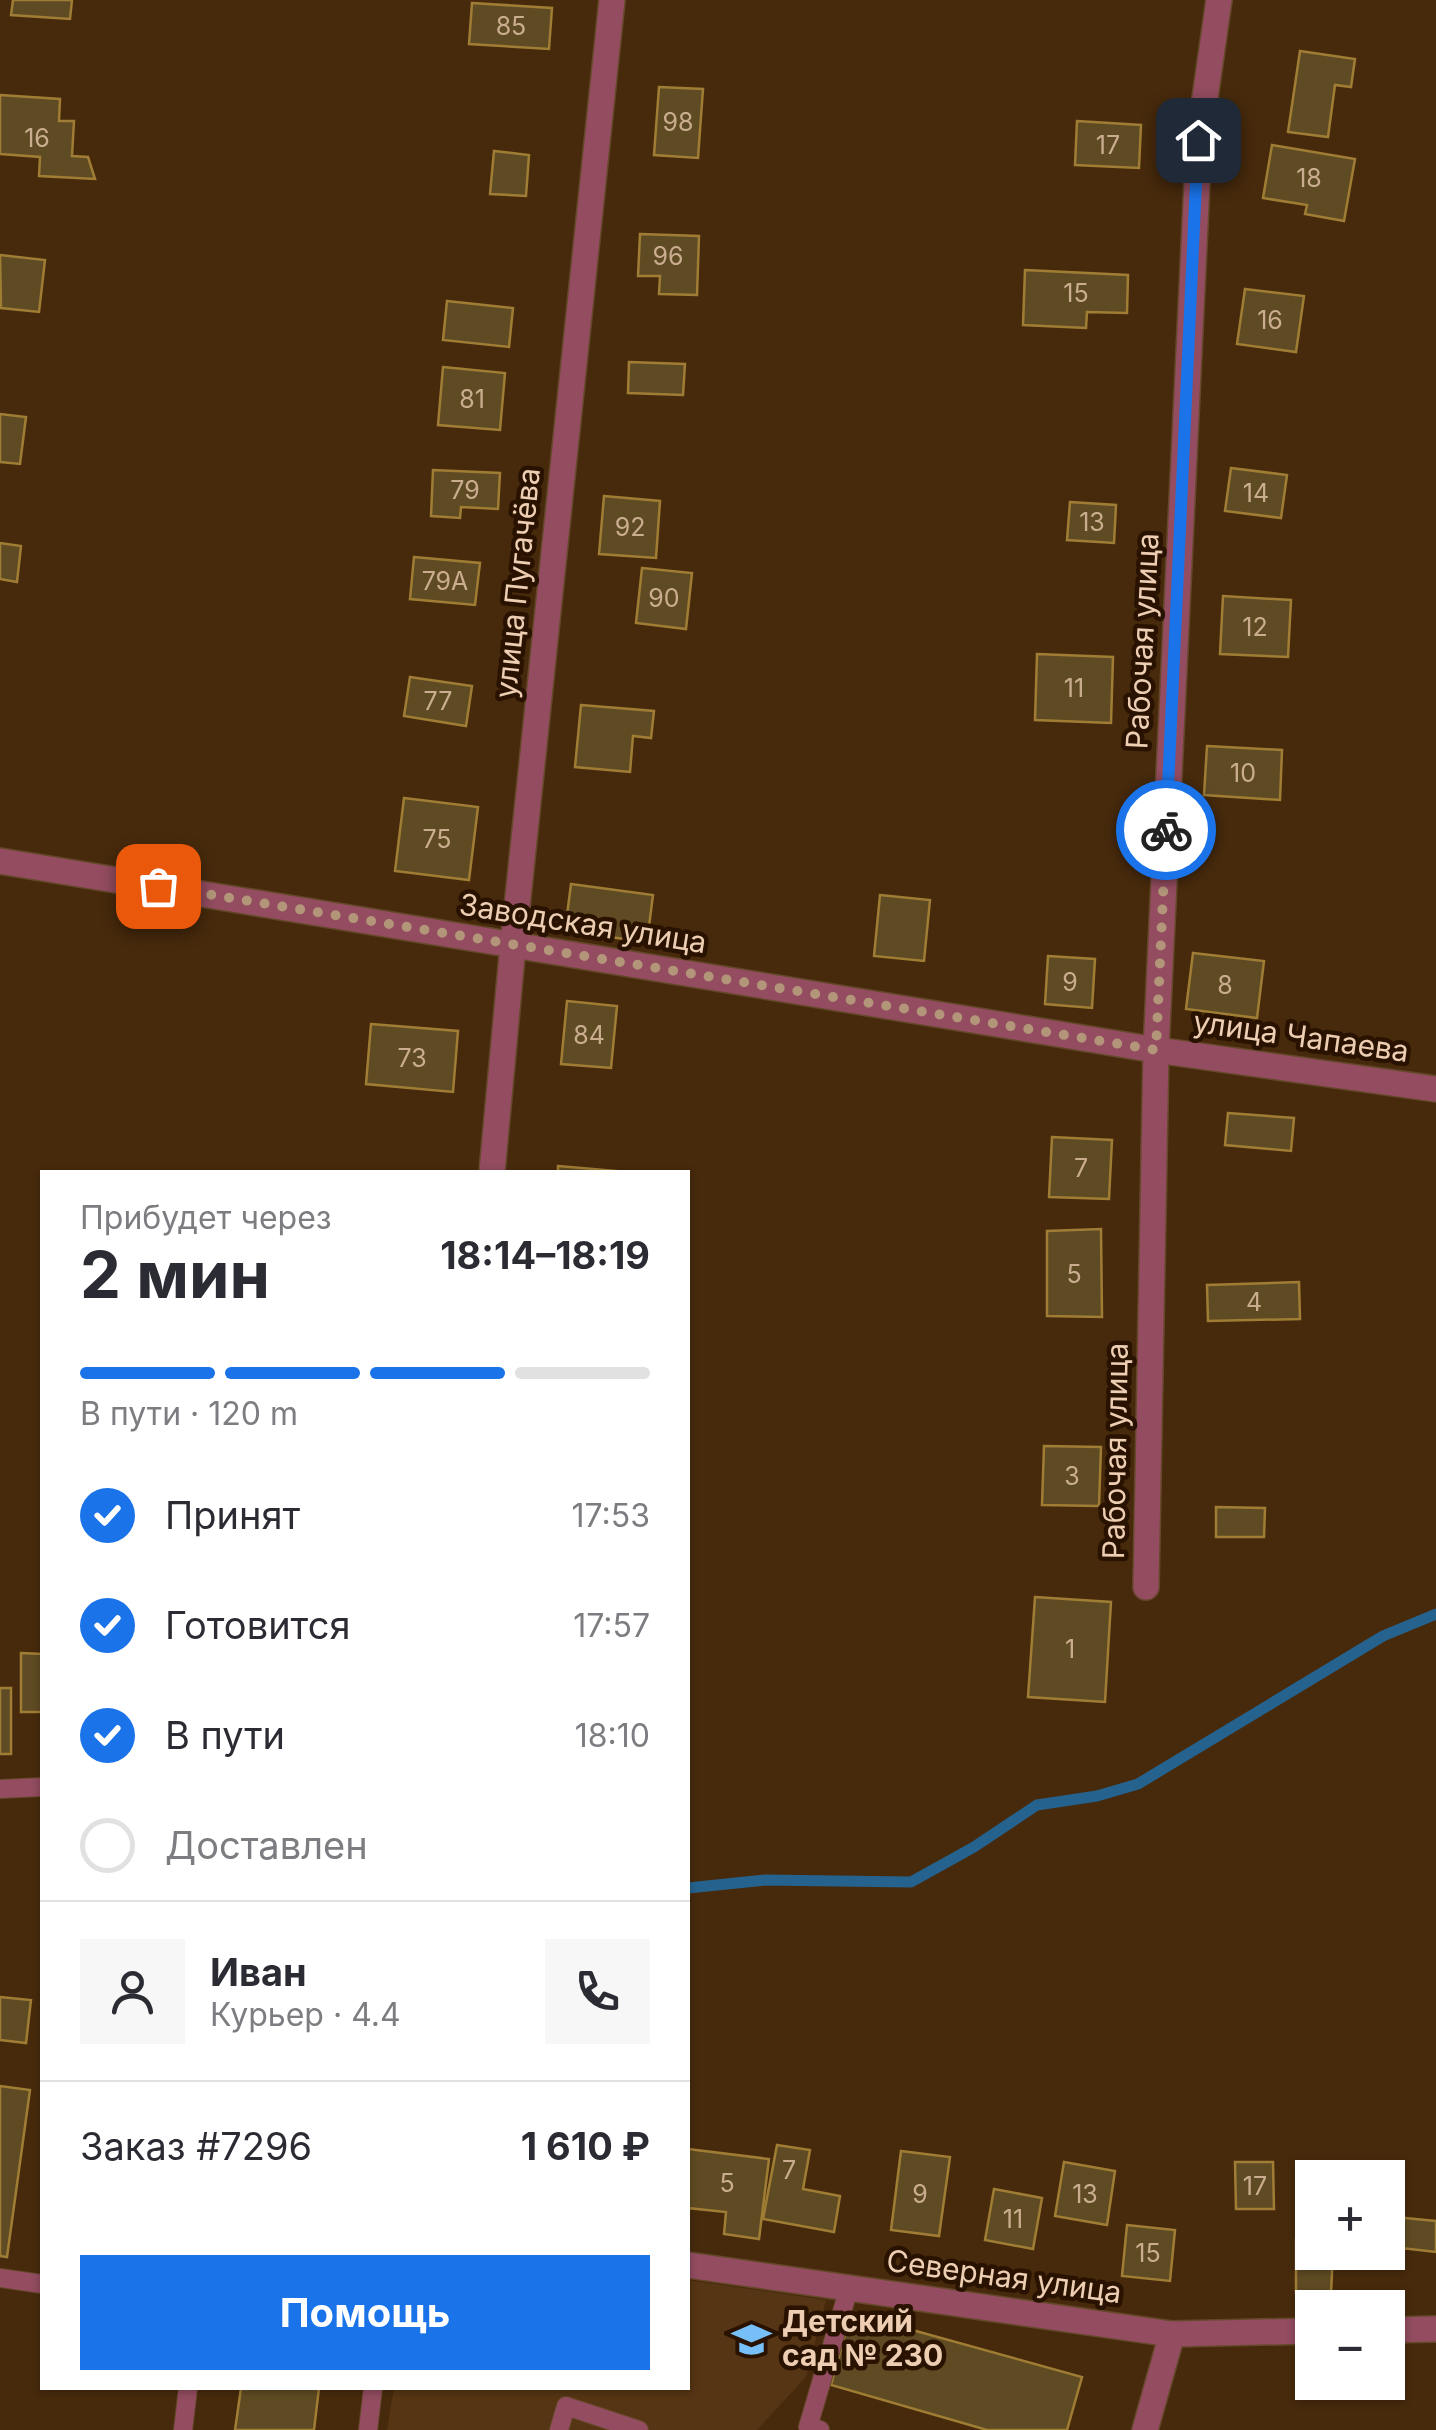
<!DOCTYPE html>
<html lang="ru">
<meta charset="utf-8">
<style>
body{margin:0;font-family:Inter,sans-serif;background:#f7f7f7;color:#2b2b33;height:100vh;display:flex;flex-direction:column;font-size:38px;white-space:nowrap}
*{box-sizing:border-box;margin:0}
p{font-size:32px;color:#7c7c81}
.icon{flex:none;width:55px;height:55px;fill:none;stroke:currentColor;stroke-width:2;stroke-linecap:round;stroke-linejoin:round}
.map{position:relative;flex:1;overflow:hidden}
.details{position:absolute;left:40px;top:1170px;width:650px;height:1220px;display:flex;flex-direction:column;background:#fff;border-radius:0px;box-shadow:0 2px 8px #0004}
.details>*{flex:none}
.tools{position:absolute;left:1295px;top:2160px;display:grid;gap:20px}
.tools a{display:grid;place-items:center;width:110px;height:110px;border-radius:0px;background:#fff;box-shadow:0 2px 8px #0004;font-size:50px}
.pin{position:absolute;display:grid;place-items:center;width:85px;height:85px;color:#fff;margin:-42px;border-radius:20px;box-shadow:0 5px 15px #0006}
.courier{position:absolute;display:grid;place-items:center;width:100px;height:100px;margin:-50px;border:8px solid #1a73e8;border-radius:50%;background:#fff;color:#222;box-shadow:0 2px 12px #0007}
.head em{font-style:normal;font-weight:700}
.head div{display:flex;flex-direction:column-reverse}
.head{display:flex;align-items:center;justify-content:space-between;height:170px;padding:0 40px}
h1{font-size:65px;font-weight:700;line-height:75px}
.bar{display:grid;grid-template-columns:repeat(4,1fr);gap:15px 10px;align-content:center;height:120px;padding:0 40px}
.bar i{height:12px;border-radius:8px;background:#e1e1e2}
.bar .selected{background:#1a73e8}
.bar p{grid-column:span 4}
.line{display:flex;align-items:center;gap:25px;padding:0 40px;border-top:2px solid #e1e1e2}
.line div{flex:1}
.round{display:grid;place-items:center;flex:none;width:105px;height:105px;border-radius:0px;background:#f7f7f7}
ol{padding:0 40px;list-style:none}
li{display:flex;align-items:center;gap:30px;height:110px}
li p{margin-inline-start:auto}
li .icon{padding:10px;border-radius:50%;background:#1a73e8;color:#fff;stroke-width:4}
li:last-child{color:#7c7c81}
li i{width:55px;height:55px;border:5px solid #e1e1e2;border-radius:50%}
.action{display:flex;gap:20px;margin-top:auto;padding:20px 40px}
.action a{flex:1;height:115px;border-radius:0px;background:#1a73e8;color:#fff;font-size:40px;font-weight:700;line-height:115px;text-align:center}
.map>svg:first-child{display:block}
</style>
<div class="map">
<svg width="1436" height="2430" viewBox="0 0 1436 2430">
<rect width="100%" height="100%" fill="#472a0c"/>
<polygon fill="#553513" points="688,2280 826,2300 806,2377 757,2430 387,2430 394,2388 688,2388"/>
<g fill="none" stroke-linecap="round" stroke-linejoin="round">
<polyline stroke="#25628e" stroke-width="11" points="688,1888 765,1880 911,1882 974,1847 1037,1805 1097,1796 1138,1784 1383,1636 1436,1614"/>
</g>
<g fill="#5f4b23" stroke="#a07d34" stroke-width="2.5">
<polygon points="13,0 72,0 70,19 11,15"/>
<polygon points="472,3 552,8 549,49 469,44"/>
<polygon points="1300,51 1355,59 1351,87 1335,85 1328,137 1288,132"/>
<polygon points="659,87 703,89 698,158 654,155"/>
<polygon points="0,95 60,99 59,121 74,121 72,156 88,157 95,179 39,176 40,157 0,154"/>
<polygon points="1077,121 1141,125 1139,168 1075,165"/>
<polygon points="1272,145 1355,159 1344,221 1305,214 1307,205 1263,198"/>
<polygon points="494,151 529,155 526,196 490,194"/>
<polygon points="640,234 699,236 697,295 659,294 660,276 638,276"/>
<polygon points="0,255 45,260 39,312 1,308"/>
<polygon points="1025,270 1128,275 1127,313 1087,312 1086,328 1023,325"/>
<polygon points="1245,289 1304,296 1296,352 1237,344"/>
<polygon points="447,301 513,308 509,347 443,340"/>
<polygon points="629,362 685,364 683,395 628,393"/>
<polygon points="443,367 505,373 500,430 438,425"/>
<polygon points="0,414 26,417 20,464 0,462"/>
<polygon points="1231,468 1287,475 1281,518 1225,511"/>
<polygon points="433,470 500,473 498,509 461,507 460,518 431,516"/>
<polygon points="604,496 660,501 656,558 599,554"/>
<polygon points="1070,502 1116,505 1114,543 1067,540"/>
<polygon points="0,543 21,546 17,582 0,579"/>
<polygon points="414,557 480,563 475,605 410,599"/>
<polygon points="642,568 692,573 686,629 636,623"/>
<polygon points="1223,596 1291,600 1288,657 1220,654"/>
<polygon points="1037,654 1113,657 1111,723 1035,720"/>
<polygon points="410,677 472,686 466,726 404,716"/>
<polygon points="581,705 654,711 651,738 633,736 630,772 575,767"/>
<polygon points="1207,746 1282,750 1280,800 1204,795"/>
<polygon points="404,798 478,807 469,880 395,871"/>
<polygon points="571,884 653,895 647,942 565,931"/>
<polygon points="880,895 930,900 924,961 874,956"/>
<polygon points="1193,953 1264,961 1257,1018 1186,1009"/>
<polygon points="1048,956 1095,959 1092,1008 1045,1004"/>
<polygon points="567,1001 617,1006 611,1068 561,1064"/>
<polygon points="371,1024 458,1031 453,1092 366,1084"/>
<polygon points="1228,1113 1294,1118 1291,1151 1225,1145"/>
<polygon points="1052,1137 1112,1140 1109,1199 1049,1197"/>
<polygon points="558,1166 628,1172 558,1172"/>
<polygon points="1101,1229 1102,1317 1047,1316 1047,1231"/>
<polygon points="1299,1282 1300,1319 1208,1321 1207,1285"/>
<polygon points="1044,1446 1101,1447 1099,1506 1042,1505"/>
<polygon points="1216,1507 1265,1508 1264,1537 1216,1537"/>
<polygon points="1035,1597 1111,1602 1105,1702 1028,1697"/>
<polygon points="21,1653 42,1654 42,1712 21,1712"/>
<rect x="0" y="1688" width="11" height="66"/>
<polygon points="0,1997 31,2000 26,2043 0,2040"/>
<polygon points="0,2086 30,2090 7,2257 0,2256"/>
<polygon points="777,2145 810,2150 803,2189 840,2196 834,2232 763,2219"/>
<polygon points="688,2149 769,2159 759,2239 724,2234 726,2212 688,2208"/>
<polygon points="901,2151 950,2157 939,2236 891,2230"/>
<polygon points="1064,2162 1115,2171 1107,2225 1055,2216"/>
<polygon points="1235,2162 1273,2162 1274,2209 1236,2209"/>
<polygon points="994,2189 1042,2198 1033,2249 985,2240"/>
<polygon points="1395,2217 1436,2221 1436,2252 1392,2247"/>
<polygon points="1127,2225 1175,2230 1170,2281 1122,2276"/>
<polygon points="1296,2239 1312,2240 1312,2252 1333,2252 1331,2294 1296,2293"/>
<polygon points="851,2313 1082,2377 1067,2430 987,2430 831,2385"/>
<polygon points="241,2388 319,2388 314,2430 235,2430"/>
</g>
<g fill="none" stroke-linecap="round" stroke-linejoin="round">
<defs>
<g id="lane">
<polyline points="0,1789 42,1787"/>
<polyline points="0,2278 42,2284"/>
<polyline points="183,2430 188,2388"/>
<polyline points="368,2430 373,2388"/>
<polyline points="559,2430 566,2406 639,2430"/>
<polyline points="820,2430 808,2427 849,2288"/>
</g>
<g id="street">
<polyline points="0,861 1156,1050 1436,1089"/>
<polyline points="492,1172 513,945 612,0"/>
<polyline points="1146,1587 1156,1050 1199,140 1219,0"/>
<polyline points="688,2265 1172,2334 1312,2331"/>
<polyline points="1388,2330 1436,2329"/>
<polyline points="1145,2430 1172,2334"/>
</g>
</defs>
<use href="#lane" stroke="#65482a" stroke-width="20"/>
<use href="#street" stroke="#65482a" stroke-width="28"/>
<use href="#lane" stroke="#934c60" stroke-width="18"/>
<use href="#street" stroke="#934c60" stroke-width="25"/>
</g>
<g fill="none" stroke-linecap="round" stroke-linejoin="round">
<polyline stroke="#b39579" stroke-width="10" stroke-dasharray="0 18" points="158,886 1156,1050 1166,830"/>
<polyline stroke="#1a73e8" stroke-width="12" points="1166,830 1198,140"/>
</g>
<defs>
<symbol id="school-bare" viewBox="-9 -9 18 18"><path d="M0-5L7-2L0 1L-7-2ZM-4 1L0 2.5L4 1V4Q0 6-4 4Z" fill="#77bff7" stroke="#291300" stroke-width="2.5" paint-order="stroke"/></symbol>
</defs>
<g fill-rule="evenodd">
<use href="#school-bare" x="724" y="2312" width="55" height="55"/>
</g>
<g text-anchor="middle" stroke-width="9" stroke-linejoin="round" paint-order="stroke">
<g font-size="25" fill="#caad8f">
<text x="511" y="35">85</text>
<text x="678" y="131">98</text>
<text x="37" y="147">16</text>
<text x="1108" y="154">17</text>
<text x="1309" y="187">18</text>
<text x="668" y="265">96</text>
<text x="1076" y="302">15</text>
<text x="1270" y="329">16</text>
<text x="472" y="408">81</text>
<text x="465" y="499">79</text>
<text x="1256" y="502">14</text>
<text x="1092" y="531">13</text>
<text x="630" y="536">92</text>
<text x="445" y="590">79А</text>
<text x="664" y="607">90</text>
<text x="1255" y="636">12</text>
<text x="1074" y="697">11</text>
<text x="438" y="710">77</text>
<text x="1243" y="782">10</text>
<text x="437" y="848">75</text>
<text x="1070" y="991">9</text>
<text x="1225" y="994">8</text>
<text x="589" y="1044">84</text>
<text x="412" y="1067">73</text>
<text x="1081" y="1177">7</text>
<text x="1074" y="1283">5</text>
<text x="1254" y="1311">4</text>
<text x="1072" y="1485">3</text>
<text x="1070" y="1658">1</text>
<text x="789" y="2179">7</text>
<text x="727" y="2192">5</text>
<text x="1255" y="2195">17</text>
<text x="920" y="2203">9</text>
<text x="1085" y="2203">13</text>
<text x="1013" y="2228">11</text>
<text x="1148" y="2262">15</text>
</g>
<g font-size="30" fill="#edceb3" stroke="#291300">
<text transform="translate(518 583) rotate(-84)" y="10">улица Пугачёва</text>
<text transform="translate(1143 641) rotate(-87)" y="10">Рабочая улица</text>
<text transform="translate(583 924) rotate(9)" y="10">Заводская улица</text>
<text transform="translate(1301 1037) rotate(8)" y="10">улица Чапаева</text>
<text transform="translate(1116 1451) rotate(-89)" y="10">Рабочая улица</text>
<text transform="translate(1004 2277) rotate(8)" y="10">Северная улица</text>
</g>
<g font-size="30" font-weight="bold" fill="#edceb3" stroke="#291300" text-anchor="start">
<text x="782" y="2332">Детский<tspan x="782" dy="34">сад № 230</tspan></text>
</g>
</g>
</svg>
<div class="tools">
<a>+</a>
<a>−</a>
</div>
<div class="pin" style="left:158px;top:886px;background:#ea580c"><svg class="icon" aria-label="bag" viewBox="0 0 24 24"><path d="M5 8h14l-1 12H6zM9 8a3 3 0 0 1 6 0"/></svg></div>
<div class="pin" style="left:1198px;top:140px;background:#1f2937"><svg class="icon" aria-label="home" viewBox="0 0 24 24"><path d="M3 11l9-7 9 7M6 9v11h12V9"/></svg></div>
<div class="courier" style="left:1166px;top:830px"><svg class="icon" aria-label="bike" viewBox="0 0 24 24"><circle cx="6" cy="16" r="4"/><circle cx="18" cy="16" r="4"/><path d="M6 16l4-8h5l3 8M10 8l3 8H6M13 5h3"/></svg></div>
<section class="details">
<div class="head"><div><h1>2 мин</h1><p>Прибудет через</p></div><em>18:14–18:19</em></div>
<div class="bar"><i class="selected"></i><i class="selected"></i><i class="selected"></i><i></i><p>В пути · 120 m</p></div>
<ol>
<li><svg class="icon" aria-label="check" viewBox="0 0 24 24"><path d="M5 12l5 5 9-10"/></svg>Принят<p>17:53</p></li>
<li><svg class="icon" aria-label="check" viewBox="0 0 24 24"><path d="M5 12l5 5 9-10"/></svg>Готовится<p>17:57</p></li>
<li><svg class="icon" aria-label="check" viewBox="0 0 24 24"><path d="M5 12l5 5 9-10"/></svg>В пути<p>18:10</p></li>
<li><i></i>Доставлен</li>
</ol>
<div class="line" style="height:180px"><a class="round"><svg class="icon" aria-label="person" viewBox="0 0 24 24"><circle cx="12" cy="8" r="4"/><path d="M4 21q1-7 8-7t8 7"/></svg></a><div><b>Иван</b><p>Курьер · 4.4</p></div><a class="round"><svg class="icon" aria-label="phone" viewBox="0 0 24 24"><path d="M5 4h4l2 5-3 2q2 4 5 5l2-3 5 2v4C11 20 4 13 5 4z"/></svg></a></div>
<div class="line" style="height:130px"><div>Заказ #7296</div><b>1 610 ₽</b></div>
<div class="action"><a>Помощь</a></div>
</section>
</div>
